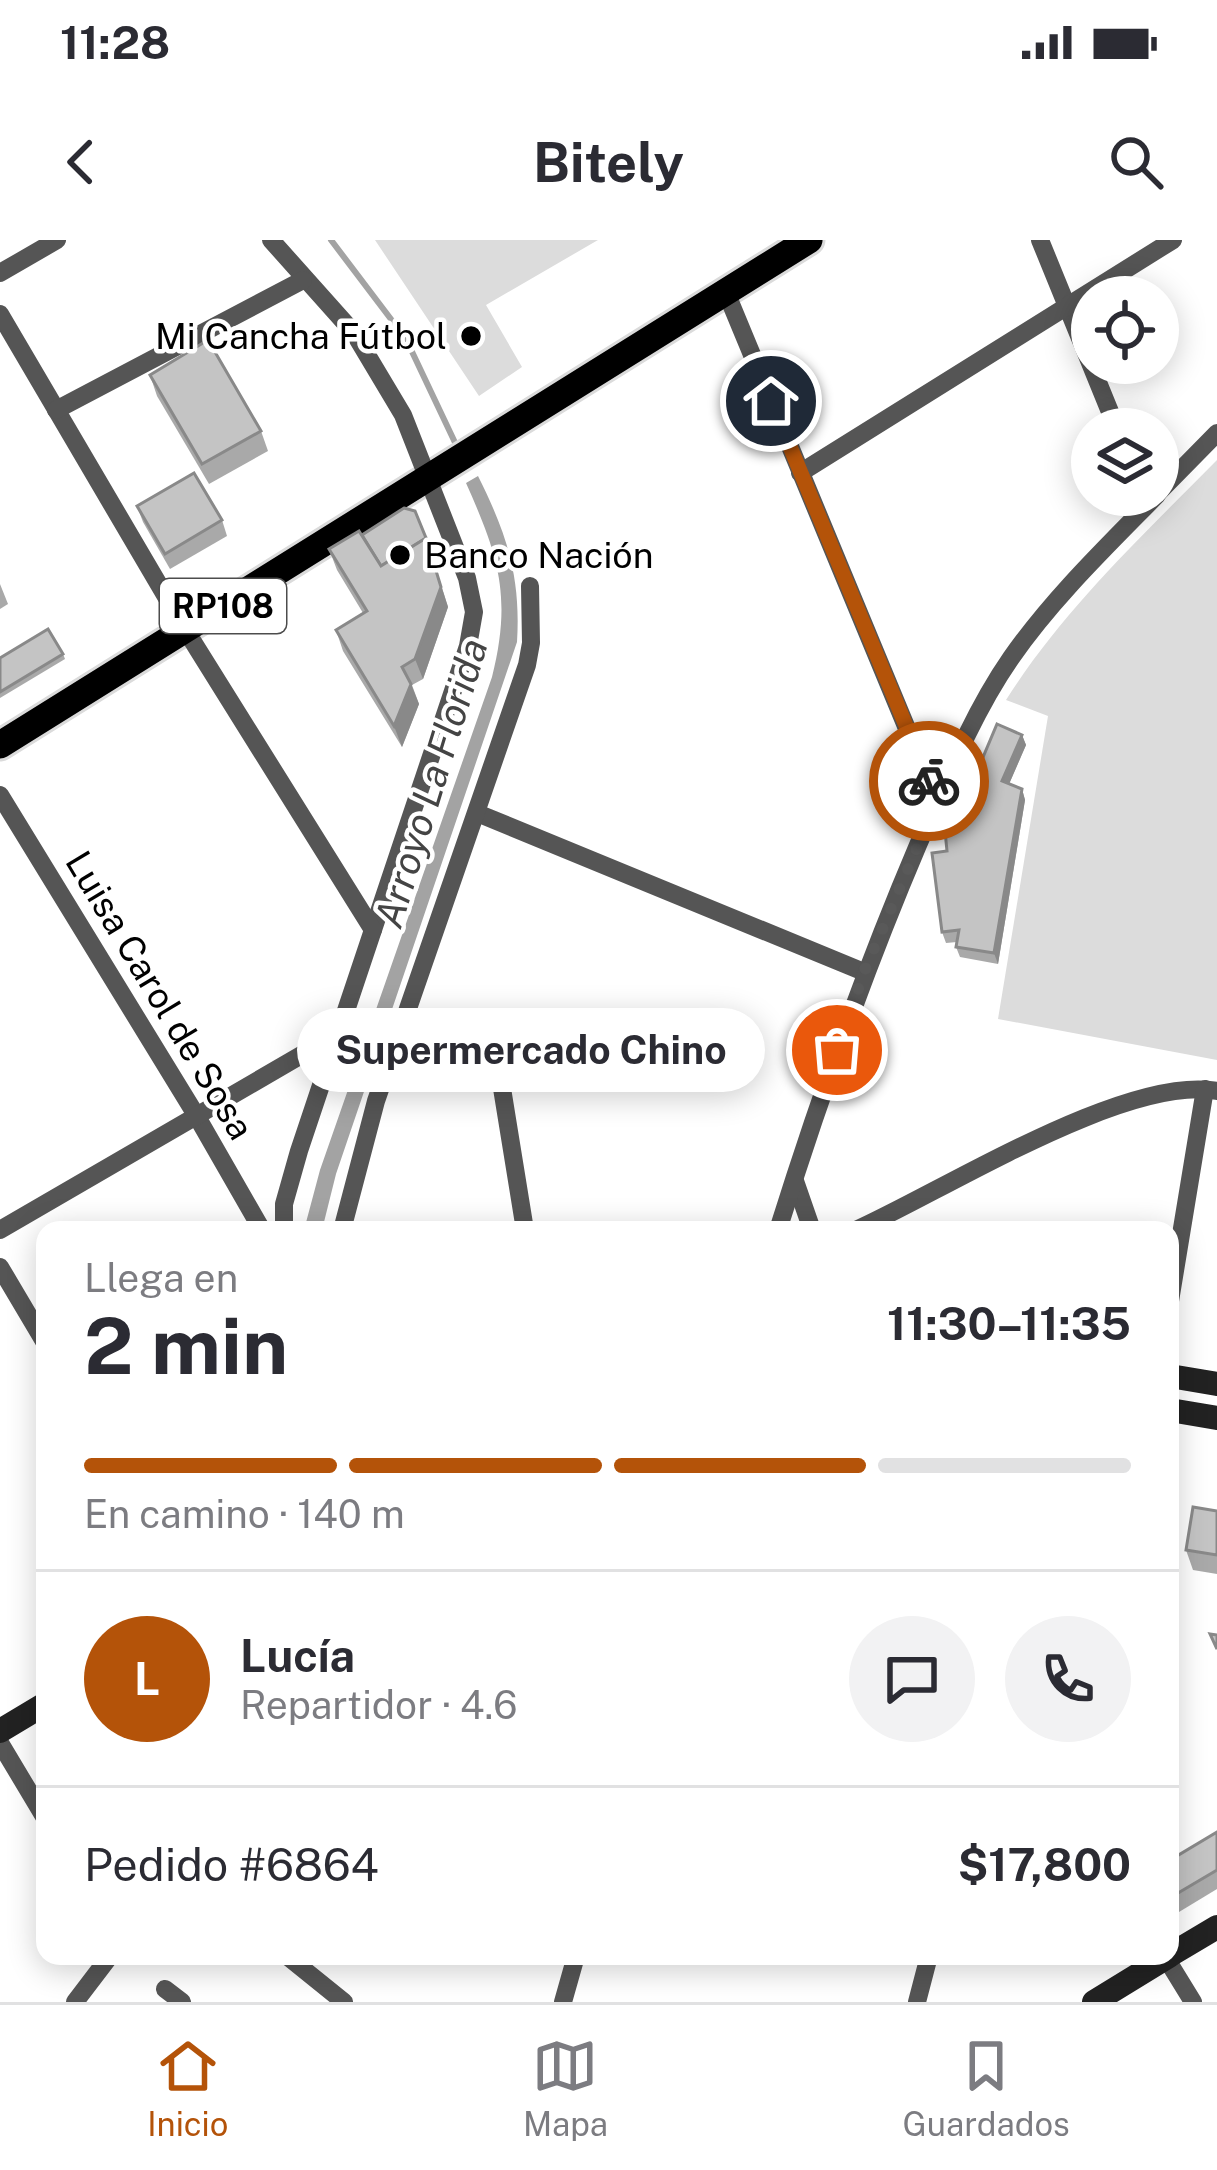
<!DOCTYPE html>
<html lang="es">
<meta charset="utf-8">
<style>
body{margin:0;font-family:"Public Sans",sans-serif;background:#f2f2f3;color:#2b2b33;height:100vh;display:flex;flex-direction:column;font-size:45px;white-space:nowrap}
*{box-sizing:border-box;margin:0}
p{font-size:39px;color:#7c7c81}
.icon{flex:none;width:66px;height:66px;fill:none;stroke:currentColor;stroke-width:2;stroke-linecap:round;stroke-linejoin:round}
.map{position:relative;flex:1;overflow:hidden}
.details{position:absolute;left:36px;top:981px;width:1143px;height:744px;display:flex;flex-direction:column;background:#fff;border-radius:24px;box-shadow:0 6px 30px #0003}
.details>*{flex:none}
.fabs{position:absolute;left:1071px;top:36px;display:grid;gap:24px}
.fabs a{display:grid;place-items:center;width:108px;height:108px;border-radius:50%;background:#fff;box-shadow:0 6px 30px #0003;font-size:60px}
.pin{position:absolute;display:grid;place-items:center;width:102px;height:102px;color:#fff;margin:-51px;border:6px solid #fff;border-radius:50%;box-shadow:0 3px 12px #0007}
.courier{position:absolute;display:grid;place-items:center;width:120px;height:120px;margin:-60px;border:9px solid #b45309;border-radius:50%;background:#fff;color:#222;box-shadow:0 3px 15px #0007}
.bubble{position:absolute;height:84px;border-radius:42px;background:#fff;box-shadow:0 6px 30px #0003;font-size:39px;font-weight:700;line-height:84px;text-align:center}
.head em{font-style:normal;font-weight:700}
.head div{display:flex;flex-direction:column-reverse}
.head{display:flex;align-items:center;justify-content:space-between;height:204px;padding:0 48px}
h1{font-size:78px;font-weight:700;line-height:90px}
.bar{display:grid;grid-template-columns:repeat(4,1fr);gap:18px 12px;align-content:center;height:144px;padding:0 48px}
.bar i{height:15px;border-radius:9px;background:#e1e1e2}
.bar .selected{background:#b45309}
.bar p{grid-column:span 4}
.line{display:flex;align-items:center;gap:30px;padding:0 48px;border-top:3px solid #e1e1e2}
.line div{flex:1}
.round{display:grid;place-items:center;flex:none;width:126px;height:126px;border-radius:63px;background:#f2f2f3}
.status{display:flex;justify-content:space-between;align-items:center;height:84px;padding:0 60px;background:#fff;direction:ltr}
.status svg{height:33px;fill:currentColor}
header{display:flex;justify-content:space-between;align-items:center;height:156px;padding:0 48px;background:#fff;font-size:54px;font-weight:700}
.tab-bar{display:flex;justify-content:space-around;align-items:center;height:168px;border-top:3px solid #e1e1e2;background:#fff;font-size:33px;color:#7c7c81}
.tab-bar a{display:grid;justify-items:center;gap:6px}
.tab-bar .selected{color:#b45309}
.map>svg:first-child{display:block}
</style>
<div class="status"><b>11:28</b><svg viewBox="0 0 49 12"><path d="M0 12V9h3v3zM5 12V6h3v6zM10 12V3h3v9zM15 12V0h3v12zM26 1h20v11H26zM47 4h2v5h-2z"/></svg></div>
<header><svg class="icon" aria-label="back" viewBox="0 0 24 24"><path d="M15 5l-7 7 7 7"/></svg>Bitely<svg class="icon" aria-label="search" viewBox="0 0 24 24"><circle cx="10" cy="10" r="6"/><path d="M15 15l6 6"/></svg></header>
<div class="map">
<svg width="1217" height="1762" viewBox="0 0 1217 1762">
<rect width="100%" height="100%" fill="#fff"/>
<g fill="#dcdcdc">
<polygon points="375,0 598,0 486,65 522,127 479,156"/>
<path d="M 1217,220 L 1217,820 L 998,779 L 1048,476 L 1006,460 C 1063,370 1142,296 1217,220 Z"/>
</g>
<path fill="#a3a3a3" d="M 478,236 C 507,294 521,337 517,402 L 336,934 L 322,990 L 304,990 L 320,930 L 492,437 C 512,357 499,317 466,243 Z"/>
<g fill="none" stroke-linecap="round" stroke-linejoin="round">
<polyline stroke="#a3a3a3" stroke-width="6" points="331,0 406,99 459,211"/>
<defs>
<polyline id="primary" points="0,505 809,0"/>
</defs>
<use href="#primary" stroke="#dbdbdb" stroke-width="33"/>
<g stroke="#555" stroke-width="18">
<polyline points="271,0 354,93 403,175 467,338 474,372 468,406 299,911 284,964 284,990"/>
<polyline points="1040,0 1117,189"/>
<polyline points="0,33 57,0"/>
<polyline points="726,52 937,561"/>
<polyline points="0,74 185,389 373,690"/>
<polyline points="56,170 303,40"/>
<polyline points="800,233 1173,0"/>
<polyline points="1158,253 1217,193"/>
<polyline points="0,555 196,875 262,990"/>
<polyline points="477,573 864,732"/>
<polyline points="494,799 525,990"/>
<polyline points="795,941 812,990"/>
<polyline points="0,990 334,796"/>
<polyline points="342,990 376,861 527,425 531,403 530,346"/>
<path d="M 778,990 C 819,859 864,732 918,605 C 945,543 972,474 1011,418 C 1052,359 1107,306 1157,255"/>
<path d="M 856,990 C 943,951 1127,834 1217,851"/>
<polyline points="0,1027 45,1103"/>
<polyline points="1170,1061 1205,849"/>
<polyline points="0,1503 45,1578"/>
<polyline points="287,1716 344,1762"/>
<polyline points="1166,1718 1193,1762"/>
<polyline points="165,1749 182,1762"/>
<polyline points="75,1762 110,1716"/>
<polyline points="563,1762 576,1716"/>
<polyline points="917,1762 929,1716"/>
</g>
<g stroke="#222" stroke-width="24">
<polyline points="1170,1136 1217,1144"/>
<polyline points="1170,1170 1217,1178"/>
<polyline points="0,1491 45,1464"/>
<polyline points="1170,1715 1217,1687"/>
<polyline points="1094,1762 1169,1716"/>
</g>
<use href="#primary" stroke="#000" stroke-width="27"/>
</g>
<g fill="#a9a9a9">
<polygon points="150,135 261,191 268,211 209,244 157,156"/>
<polygon points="137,266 222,280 227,296 170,329 143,282"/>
<polygon points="362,295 433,319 448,367 423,439 412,445 419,464 402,507 343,411 336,390 363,373 337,330 329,309"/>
<polygon points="0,344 8,364 0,369"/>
<polygon points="63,414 65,419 0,458 0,418"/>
<polygon points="1022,495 1026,505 1009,544 1022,549 1025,560 998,724 960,717 956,707 957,702 946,703 942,692 947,611 957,579"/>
<polygon points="1217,1271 1217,1334 1193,1330 1186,1310"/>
<polygon points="1217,1592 1217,1649 1179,1672 1173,1656"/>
</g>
<g fill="#898989">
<polygon points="426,298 448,367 423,439 415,419"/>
<polygon points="411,444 419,464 402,507 394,486"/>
<polygon points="1022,495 1026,505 1006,551 1002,541"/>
<polygon points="1022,549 1025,560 998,724 994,713"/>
</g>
<g fill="#c4c4c4" stroke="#898989" stroke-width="3">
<polygon points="208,100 261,191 202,224 150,135"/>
<polygon points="194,233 222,280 165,314 137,266"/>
<polygon points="404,268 415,271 426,298 381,326 362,295"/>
<polygon points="359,291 381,326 426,298 441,347 415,419 402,427 411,444 394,486 336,390 367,371 329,309"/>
<polygon points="48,389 63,414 0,452 0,418"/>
<polygon points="997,484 1022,495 1002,541 1022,549 994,713 956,707 959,690 942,692 932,613 947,611 944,581 957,579"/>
<polygon points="1193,1267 1217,1271 1217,1315 1186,1310"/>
<polygon points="1210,1394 1217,1395 1217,1409"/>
<polygon points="1217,1592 1217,1630 1173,1656 1177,1616"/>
</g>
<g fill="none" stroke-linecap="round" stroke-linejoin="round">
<polyline stroke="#595959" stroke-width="12" stroke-dasharray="0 21.6" points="837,810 864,732 937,561 929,541"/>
<polyline stroke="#b45309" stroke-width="15" points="771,161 929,541"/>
</g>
<g fill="#000" stroke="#fff" stroke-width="4.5">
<circle cx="471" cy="96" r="12"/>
<circle cx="400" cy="315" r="12"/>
</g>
<g text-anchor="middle" stroke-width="9" stroke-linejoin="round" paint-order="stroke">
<rect fill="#fff" stroke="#4c4c4c" stroke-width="3" x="160" y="339" width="126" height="54" rx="9"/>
<g font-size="33" font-weight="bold" fill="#000">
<text x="223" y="378">RP108</text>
</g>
<g font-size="36" fill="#000" stroke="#fff" text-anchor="end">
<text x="447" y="109">Mi Cancha Fútbol</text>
<text x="424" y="328" text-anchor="start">Banco Nación</text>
</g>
<g font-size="36" fill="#000" stroke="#fff">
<text transform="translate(160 755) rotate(59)" y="13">Luisa Carol de Sosa</text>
</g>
<g font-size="39" font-style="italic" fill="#444" stroke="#fff">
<text transform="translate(431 543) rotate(-73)" y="14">Arroyo La Florida</text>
</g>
</g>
</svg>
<div class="fabs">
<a><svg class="icon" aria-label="locate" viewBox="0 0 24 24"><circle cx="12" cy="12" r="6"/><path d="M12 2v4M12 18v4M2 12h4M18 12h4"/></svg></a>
<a><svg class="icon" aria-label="layers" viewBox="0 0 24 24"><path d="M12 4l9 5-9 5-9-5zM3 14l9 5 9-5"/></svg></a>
</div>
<div class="pin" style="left:837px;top:810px;background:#ea580c"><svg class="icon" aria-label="bag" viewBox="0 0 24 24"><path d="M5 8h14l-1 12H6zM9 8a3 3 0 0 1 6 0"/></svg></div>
<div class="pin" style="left:771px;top:161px;background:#1f2937"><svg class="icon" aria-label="home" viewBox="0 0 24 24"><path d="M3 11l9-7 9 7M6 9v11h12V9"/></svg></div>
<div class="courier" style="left:929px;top:541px"><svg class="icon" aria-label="bike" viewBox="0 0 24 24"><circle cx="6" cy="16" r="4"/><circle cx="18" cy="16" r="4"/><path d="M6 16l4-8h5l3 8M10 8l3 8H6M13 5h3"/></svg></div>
<div class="bubble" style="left:297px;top:768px;width:468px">Supermercado Chino</div>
<section class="details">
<div class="head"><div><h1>2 min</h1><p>Llega en</p></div><em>11:30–11:35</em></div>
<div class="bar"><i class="selected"></i><i class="selected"></i><i class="selected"></i><i></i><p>En camino · 140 m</p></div>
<div class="line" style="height:216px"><b class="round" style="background:#b45309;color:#fff">L</b><div><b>Lucía</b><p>Repartidor · 4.6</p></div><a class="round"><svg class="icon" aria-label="chat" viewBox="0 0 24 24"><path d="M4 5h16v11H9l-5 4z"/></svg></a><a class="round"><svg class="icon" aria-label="phone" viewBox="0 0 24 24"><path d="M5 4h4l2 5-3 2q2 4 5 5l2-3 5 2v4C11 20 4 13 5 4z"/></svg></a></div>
<div class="line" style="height:156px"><div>Pedido #6864</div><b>$17,800</b></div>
</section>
</div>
<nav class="tab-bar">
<a class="selected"><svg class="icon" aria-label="home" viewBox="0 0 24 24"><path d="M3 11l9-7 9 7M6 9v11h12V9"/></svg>Inicio</a>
<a><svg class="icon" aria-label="map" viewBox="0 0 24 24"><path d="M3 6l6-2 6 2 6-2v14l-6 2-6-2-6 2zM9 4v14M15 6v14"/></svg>Mapa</a>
<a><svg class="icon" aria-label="saved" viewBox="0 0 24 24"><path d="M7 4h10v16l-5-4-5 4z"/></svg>Guardados</a>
</nav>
